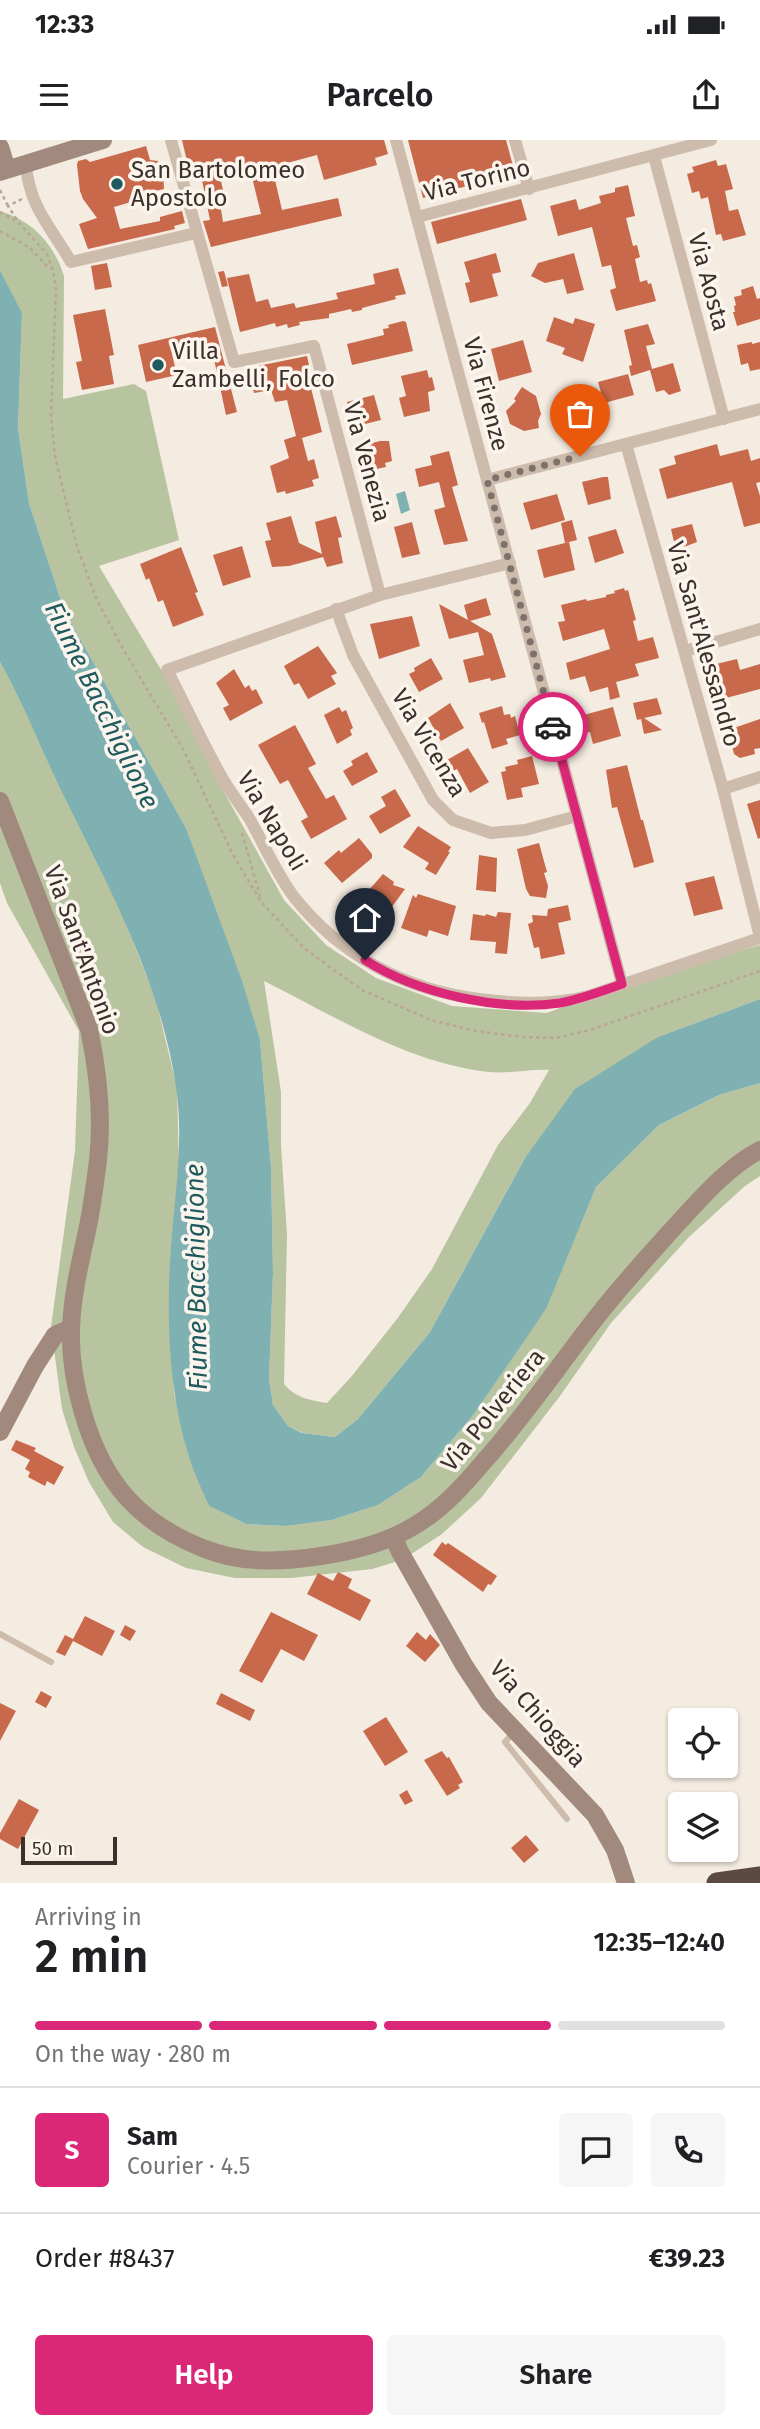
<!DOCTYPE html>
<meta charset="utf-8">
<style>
body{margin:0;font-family:"Fira Sans",sans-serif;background:#f6f6f6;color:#202124;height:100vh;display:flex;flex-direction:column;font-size:26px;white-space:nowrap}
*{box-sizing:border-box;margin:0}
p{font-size:23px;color:#757577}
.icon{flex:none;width:38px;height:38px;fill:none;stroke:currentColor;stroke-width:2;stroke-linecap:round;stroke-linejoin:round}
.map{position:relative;height:1743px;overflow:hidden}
.sheet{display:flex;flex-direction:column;background:#fff;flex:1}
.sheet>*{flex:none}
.fabs{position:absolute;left:668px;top:1568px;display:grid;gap:14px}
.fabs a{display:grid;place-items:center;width:70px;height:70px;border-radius:7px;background:#fff;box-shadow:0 2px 5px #0004;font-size:35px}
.scale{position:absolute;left:21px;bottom:18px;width:96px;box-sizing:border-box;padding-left:7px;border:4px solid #3b302b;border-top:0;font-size:19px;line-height:24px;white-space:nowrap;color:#3b302b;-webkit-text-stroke:5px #fbf5ee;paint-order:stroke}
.pin{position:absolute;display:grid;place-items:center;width:60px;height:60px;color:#fff;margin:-72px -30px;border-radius:50% 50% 50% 0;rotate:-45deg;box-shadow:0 0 7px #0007}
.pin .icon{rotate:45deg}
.courier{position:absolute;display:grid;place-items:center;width:70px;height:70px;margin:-35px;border:5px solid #db2777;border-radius:50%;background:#fff;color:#222;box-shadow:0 2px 9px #0007}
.overview em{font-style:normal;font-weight:600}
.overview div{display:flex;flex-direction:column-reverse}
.overview{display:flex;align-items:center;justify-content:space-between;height:119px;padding:0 35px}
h1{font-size:46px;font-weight:600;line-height:52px}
.bar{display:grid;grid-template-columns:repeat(4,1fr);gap:10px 7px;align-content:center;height:84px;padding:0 35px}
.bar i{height:9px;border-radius:5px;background:#e0e0e0}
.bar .on{background:#db2777}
.bar p{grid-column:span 4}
.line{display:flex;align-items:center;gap:18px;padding:0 35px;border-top:2px solid #e0e0e0}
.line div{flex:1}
.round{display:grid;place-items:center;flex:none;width:74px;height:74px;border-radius:7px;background:#f6f6f6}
.cta{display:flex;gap:14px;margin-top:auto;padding:14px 35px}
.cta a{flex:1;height:80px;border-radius:7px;background:#db2777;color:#fff;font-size:28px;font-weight:600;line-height:80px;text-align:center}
.cta a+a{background:#f6f6f6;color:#202124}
.status{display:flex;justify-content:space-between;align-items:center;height:49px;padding:0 35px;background:#fff;direction:ltr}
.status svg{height:19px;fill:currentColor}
header{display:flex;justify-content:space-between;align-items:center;height:91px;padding:0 35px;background:#fff;font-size:32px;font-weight:600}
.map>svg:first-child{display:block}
</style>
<div class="status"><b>12:33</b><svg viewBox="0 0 49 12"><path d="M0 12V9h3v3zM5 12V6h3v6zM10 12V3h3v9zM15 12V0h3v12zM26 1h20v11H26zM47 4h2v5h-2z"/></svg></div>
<header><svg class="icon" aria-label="menu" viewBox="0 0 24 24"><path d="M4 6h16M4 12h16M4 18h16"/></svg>Parcelo<svg class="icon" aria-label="share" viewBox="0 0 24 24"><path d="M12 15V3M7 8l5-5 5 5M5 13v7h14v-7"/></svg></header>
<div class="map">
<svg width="760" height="1743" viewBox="0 0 760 1743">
<rect width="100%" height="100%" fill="#f4ebe1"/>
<g fill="#b8c4a0" fill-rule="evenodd">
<path d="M 0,71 C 33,81 54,104 64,136 L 63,259 L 134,244 L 146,251 L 179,400 L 99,426 L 163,533 L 219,643 L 284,760 L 326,805 L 376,838 L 452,866 L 547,873 L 622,844 L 760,805 L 760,859 L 658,897 L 525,1018 L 430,1192 L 358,1279 L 335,1297 L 303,1293 L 288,1286 L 273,1265 L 269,1238 L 273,1133 L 271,1027 L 260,900 L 186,688 L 64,470 L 29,363 L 18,288 L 22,174 L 0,130 ZM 264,841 C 336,877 408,923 489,932 C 509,934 529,929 549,930 L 530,963 L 498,1005 L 432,1129 L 397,1179 L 351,1237 L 327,1263 C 309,1260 296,1258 284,1244 L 287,1095 L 281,1005 L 281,952 Z"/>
<polygon points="0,522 15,549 123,776 156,860 177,948 179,1026 171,1108 169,1167 174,1253 189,1317 209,1366 246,1384 286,1386 332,1380 378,1365 421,1337 474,1274 545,1169 596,1047 659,985 719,955 760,943 760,1036 745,1046 689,1097 611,1183 560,1256 481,1358 442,1394 402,1420 372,1429 291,1438 235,1438 186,1428 143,1407 113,1382 89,1342 74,1307 62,1269 51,1187 75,1011 79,891 7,763 0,743"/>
</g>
<g fill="#7fb0b2">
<path d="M 0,130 L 22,173 L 18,288 L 29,363 L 64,470 L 186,688 L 242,841 L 260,900 L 271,1027 L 273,1133 L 269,1238 L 273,1265 L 288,1286 L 302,1293 L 335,1297 L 358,1279 L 430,1192 L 525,1018 L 575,949 L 658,897 L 760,859 L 760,943 L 719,955 L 659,985 L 596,1047 L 546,1169 L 474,1274 L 421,1337 L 378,1365 L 332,1380 L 286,1386 L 246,1384 L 209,1366 C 202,1350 194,1333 189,1317 C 168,1250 166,1175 171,1106 C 175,1054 184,1000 176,947 C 161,842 108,746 62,652 C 41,609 24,564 0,522 Z"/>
<polygon points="405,351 410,370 401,374 396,354"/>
</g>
<g fill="#c8694b" fill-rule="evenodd">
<path d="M 182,0 L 384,0 L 388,14 L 375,18 L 377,25 L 324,40 L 317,15 L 272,27 L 282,70 L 338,58 L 342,76 L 211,107 L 203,81 L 210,80 L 201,35 L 191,38 ZM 249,25 L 261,74 L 223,82 L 218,51 L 223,50 L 219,32 Z"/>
<polygon points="408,0 506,0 515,33 423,58"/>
<polygon points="146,6 150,20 158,21 163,26 164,49 147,53 148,57 114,67 120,89 160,81 160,77 182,71 185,83 174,86 175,89 88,109 79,84 97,78 83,59 80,51 77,25 78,21 86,19 90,22"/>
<polygon points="716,20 718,26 726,24 733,49 725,51 729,71 738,69 746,95 723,101 721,94 716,95 708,57 701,59 699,51 692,53 687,34 694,32 692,27"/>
<polygon points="628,45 635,76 626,78 633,106 637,105 640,117 635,119 640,142 647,140 648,144 651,143 656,161 616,171 610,150 616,148 611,125 602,127 592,87 558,96 550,66 576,59 579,70 601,63 599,56 615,52 615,48"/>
<polygon points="521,59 527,80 437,104 431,82"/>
<polygon points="496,113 501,132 492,134 498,156 470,163 465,143 470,142 464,122"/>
<polygon points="574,113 584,150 567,154 563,139 545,143 531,136 538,123"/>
<polygon points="107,123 112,147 95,150 91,126"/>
<polygon points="398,128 406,154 395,156 396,159 362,168 362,170 352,172 351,169 329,174 329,178 299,182 300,185 288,188 287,184 276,187 275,183 240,192 227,138 249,134 256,162 268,159 271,168 294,163 296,168 338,159 336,153 375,144 373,134"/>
<polygon points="224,131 228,146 222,147 218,132"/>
<polygon points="753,146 757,159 760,158 760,179 737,186 733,172 735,172 734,166 736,165 734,157 742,155 741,150"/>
<polygon points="105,169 114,215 109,216 114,244 82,250 76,222 82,221 73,175"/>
<polygon points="554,177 573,184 575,178 595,184 583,222 562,214 565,208 546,201"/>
<polygon points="403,181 406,182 413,211 352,225 347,204 384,195 383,189 389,188 388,185"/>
<polygon points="648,184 655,204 646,206 652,229 673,223 681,251 669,255 664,250 656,252 650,230 631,236 629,226 632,225 624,190"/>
<polygon points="215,187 237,272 226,275 211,205 172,214 177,235 146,242 138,205"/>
<polygon points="523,200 532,232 499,241 491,209"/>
<polygon points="752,202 752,204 760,202 760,229 750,231 748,223 741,225 737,205"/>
<polygon points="307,216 312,239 309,240 322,292 302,298 308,321 314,319 319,338 312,340 314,346 286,354 285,351 277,353 270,326 289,318 284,300 296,296 287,260 275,262 271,250 254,253 248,228"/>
<polygon points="427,230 429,238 432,237 435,250 428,252 430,271 404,277 399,258 406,256 401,236"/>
<polygon points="628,234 634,255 604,263 598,242"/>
<polygon points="522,247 536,256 541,274 538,281 539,288 524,291 510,284 506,271 516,261 514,259"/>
<polygon points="374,255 381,280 353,287 347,262"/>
<polygon points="380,301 389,301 392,321 385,323 386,327 372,330 365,305"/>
<polygon points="717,304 720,316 748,309 751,321 760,318 760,342 756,343 760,356 760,383 744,387 732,342 667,359 659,329 676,324 674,316"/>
<polygon points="449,311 458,345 452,347 468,401 444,405 434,370 445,367 439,342 419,347 415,329 432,325 430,316"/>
<polygon points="603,337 608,337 611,359 588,365 582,342"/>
<polygon points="557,354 565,380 531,390 523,363"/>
<polygon points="291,376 299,403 322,414 315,382 336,376 342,397 338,398 343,423 327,427 323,417 289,426 272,427 265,401 271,400 266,383"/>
<polygon points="572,380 577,400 565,403 561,383"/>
<polygon points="412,382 420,414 402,418 394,387"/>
<polygon points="692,384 697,402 676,410 671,389"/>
<polygon points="616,389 624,413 595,423 588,397"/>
<polygon points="569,402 575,430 544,438 537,410"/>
<polygon points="242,406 251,437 223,446 213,415"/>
<polygon points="181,407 198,452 195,453 204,475 173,487 163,460 158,462 149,438 146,440 140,424"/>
<polygon points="624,448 625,451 628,450 633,469 636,480 633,481 638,501 653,497 659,518 635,524 639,536 616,542 620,557 610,560 608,547 590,552 585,536 570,540 566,523 610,509 604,489 563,501 558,482 565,481 561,465 586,459 587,461 606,457 606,455 615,453 614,451"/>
<polygon points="486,458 491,475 470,481 492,494 506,537 491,541 490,538 469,543 463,520 484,515 478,492 449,499 439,464 468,480 464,465"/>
<polygon points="412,476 420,506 379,519 370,484"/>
<polygon points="318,506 337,533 331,536 336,544 308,559 299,543 294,545 284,526"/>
<polygon points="431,518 443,539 419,552 409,534 415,531 414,528"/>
<polygon points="737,519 740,530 760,524 760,549 726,558 724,551 719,552 712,525"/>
<polygon points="234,529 245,548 249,545 252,551 256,549 263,563 230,581 223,568 229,565 216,543"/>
<polygon points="657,558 662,574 644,578 662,590 644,594 641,579 637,580 633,563"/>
<polygon points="450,563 464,588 441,601 428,578"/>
<polygon points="502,566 504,575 510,574 511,578 515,576 520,595 506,599 508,604 492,609 484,582 482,583 479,573"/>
<polygon points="339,567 342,572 346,570 353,588 350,590 352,595 337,604 324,575"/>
<polygon points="613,567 621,596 593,604 590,592 585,593 580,576"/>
<polygon points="760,579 760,608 754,609 755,614 740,618 734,614 728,590"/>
<polygon points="295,585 316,624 308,628 326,659 334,655 347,679 311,699 301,681 308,677 288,640 280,644 258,605"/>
<polygon points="468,608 489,642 470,653 457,629 453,631 447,620"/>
<polygon points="367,612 378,632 352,646 343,631 353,625 351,621"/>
<polygon points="532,616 539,644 521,648 523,657 507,660 501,632 506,631 505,627 518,624 517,620"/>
<polygon points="627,625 641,680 643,680 654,722 634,728 617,667 612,668 606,630"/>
<polygon points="395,649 411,676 380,694 369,676 386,666 381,657"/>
<polygon points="760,660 760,698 758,699 747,664"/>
<polygon points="418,686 451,707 448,712 450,712 436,735 425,729 429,723 403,707"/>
<polygon points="359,698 372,714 372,718 342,743 324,723 339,710 341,713"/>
<polygon points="539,703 547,732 544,733 548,746 546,758 530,756 526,749 517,709"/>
<polygon points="479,715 497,718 496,752 476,750"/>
<polygon points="383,734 394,742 393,745 405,749 386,775 380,771 376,777 363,768 367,762 362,758"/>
<polygon points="714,736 723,769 694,776 685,743"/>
<polygon points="418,754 456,766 448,796 429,790 427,797 401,788 413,755 416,758"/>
<polygon points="568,765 571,780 558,783 565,814 541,819 539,807 534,808 528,784 533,782 532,775 547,776 548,769"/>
<polygon points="498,772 511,773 507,814 495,813 496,802 470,800 473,774 485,776 486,774 496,777"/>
<polygon points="16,1300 36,1308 34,1311 64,1327 54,1345 47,1341 45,1346 28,1337 30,1332 25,1329 30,1320 11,1310"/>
<polygon points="442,1402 446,1405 448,1403 497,1436 491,1445 488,1444 483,1452 433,1415"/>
<polygon points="338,1432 352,1439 348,1448 371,1460 360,1481 307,1454 318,1433 333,1441"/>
<polygon points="271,1472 318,1495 304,1521 281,1509 262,1543 239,1531"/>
<polygon points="85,1476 115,1491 102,1516 73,1501 65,1516 56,1512 65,1495 73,1499"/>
<polygon points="125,1485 136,1491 130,1501 120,1495"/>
<polygon points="417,1492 426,1500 430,1494 440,1505 425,1522 406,1506"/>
<polygon points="41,1551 52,1557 46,1568 35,1562"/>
<polygon points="221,1553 255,1570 250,1581 216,1564"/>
<polygon points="0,1563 16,1571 0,1601"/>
<polygon points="386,1577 408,1612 385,1626 363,1591"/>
<polygon points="442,1611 447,1618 449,1617 463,1642 458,1645 460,1648 447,1656 424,1620"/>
<polygon points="407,1650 413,1661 405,1665 399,1655"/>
<polygon points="19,1659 39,1670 18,1709 0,1699 0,1693"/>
<polygon points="526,1695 539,1710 524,1723 511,1708"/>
</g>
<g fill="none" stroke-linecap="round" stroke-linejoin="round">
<g stroke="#b9a596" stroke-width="2.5" stroke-dasharray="3.5 3.5" stroke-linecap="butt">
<polyline points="0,50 8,66"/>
<polyline points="22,59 8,66 19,83 47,114 53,131 56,148 51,275 55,316 77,407 97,460 123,509 183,609 233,715 262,763 305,809 362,850 431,880 476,891 522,897 556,898 590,890 760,831"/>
<polyline points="0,72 16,81"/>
<polyline points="0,91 30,108 50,129"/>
<polyline points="242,693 261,760"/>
</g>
<g stroke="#cdbbac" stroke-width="6">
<polyline points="0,1494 51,1522"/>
<polyline points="513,1593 505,1602 567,1679"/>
</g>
<g stroke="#cdbbac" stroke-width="12">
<polyline points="171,0 234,222 314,206 380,455"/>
<polyline points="396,0 622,844"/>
<polyline points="515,0 529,49"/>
<polyline points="654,16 724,279"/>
<path d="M 26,24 C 29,67 51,87 71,122 L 196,93"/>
<polyline points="417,77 711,0"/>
<polyline points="626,304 723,649 760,797"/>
<polyline points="487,340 760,269"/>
<path d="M 510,423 L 380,455 L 167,530 C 185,564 201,600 220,634 C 228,649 239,663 249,678 C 264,704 276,733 294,757 C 340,815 405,850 479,859 C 517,864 551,865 589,856 L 760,798"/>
<polyline points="336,469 353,515 433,660 453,680 491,693 525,690 577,676"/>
<polyline points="685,511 760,489"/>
<polyline points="723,649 760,637"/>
</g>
<g stroke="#a18a7d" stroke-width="18">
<polyline points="0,7 5,23"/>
<polyline points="0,32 103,0"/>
<path d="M 0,661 L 89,889 C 98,931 103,976 98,1020 C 95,1044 92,1068 87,1091 C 80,1123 72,1156 71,1189 C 70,1217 75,1246 83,1273 C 103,1342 138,1383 205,1409 C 243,1424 281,1422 321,1416 C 354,1411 386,1403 414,1386 C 443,1369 465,1344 486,1319 C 527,1273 561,1222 599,1174 C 621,1146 645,1120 668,1094 C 695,1065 725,1028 760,1010"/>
<polyline points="0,1292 35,1226 55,1195 71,1188"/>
<polyline points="394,1397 399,1410 464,1525 489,1563 595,1675 615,1710 626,1743"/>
</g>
<polyline stroke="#5c4a42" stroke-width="21" points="717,1743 760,1737"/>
</g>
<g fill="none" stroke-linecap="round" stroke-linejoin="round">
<polyline stroke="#7c716b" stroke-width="7" stroke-dasharray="0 12.6" points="553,587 487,340 580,316"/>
<path stroke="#db2777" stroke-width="9" d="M 365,820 C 416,853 500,872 560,863 C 581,859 602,851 622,844 L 553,587"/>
</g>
<g fill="#1f5a5e" stroke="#fbf5ee" stroke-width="2.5">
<circle cx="117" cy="44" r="7"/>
<circle cx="158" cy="225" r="7"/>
</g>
<g text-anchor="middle" stroke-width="7" stroke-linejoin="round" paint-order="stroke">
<g font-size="24" fill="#3b302b" stroke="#fbf5ee" text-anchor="start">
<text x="131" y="38">San Bartolomeo<tspan x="131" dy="28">Apostolo</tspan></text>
<text x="172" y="219">Villa<tspan x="172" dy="28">Zambelli, Folco</tspan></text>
</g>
<g font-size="24" fill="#3b302b" stroke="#fbf5ee">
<text transform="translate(477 40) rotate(-14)" y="8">Via Torino</text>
<text transform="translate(709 142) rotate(75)" y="8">Via Aosta</text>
<text transform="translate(486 254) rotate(75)" y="8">Via Firenze</text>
<text transform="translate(367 322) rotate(75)" y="8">Via Venezia</text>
<text transform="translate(704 504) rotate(74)" y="8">Via Sant'Alessandro</text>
<text transform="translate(429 603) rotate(59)" y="8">Via Vicenza</text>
<text transform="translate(272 681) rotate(59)" y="8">Via Napoli</text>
<text transform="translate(82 810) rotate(70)" y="8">Via Sant'Antonio</text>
<text transform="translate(493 1270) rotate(-51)" y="8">Via Polveriera</text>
<text transform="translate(538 1574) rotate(49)" y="8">Via Chioggia</text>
</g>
<g font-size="26" font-style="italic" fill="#1f5a5e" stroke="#fbf5ee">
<text transform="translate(102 565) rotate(64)" y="9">Fiume Bacchiglione</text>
<text transform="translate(196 1137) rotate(-91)" y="9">Fiume Bacchiglione</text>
</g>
</g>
</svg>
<div class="fabs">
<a><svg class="icon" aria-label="locate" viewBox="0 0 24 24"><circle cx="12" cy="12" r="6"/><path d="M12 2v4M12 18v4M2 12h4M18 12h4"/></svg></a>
<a><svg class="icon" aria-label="layers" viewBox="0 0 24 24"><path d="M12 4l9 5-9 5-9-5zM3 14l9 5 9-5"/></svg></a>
</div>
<div class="scale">50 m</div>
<div class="pin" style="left:580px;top:316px;background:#ea580c"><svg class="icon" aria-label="bag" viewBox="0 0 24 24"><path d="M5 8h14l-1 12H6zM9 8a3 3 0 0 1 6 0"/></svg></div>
<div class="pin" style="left:365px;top:820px;background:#1f2937"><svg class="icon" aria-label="home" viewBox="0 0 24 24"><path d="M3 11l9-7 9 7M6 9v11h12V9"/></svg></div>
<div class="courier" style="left:553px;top:587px"><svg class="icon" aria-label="car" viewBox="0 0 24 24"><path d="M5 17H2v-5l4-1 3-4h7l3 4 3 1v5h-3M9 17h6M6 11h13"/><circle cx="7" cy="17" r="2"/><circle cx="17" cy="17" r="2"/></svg></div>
</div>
<section class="sheet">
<div class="overview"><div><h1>2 min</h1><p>Arriving in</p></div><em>12:35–12:40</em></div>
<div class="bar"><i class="on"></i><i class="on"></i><i class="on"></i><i></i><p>On the way · 280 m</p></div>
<div class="line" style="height:126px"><b class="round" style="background:#db2777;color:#fff">S</b><div><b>Sam</b><p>Courier · 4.5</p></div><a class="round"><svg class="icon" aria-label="chat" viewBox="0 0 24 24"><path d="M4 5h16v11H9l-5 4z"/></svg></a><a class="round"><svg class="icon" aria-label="phone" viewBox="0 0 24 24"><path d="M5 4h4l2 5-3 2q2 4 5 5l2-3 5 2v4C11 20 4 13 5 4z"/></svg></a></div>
<div class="line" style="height:91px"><div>Order #8437</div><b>€39.23</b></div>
<div class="cta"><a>Help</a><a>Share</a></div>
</section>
